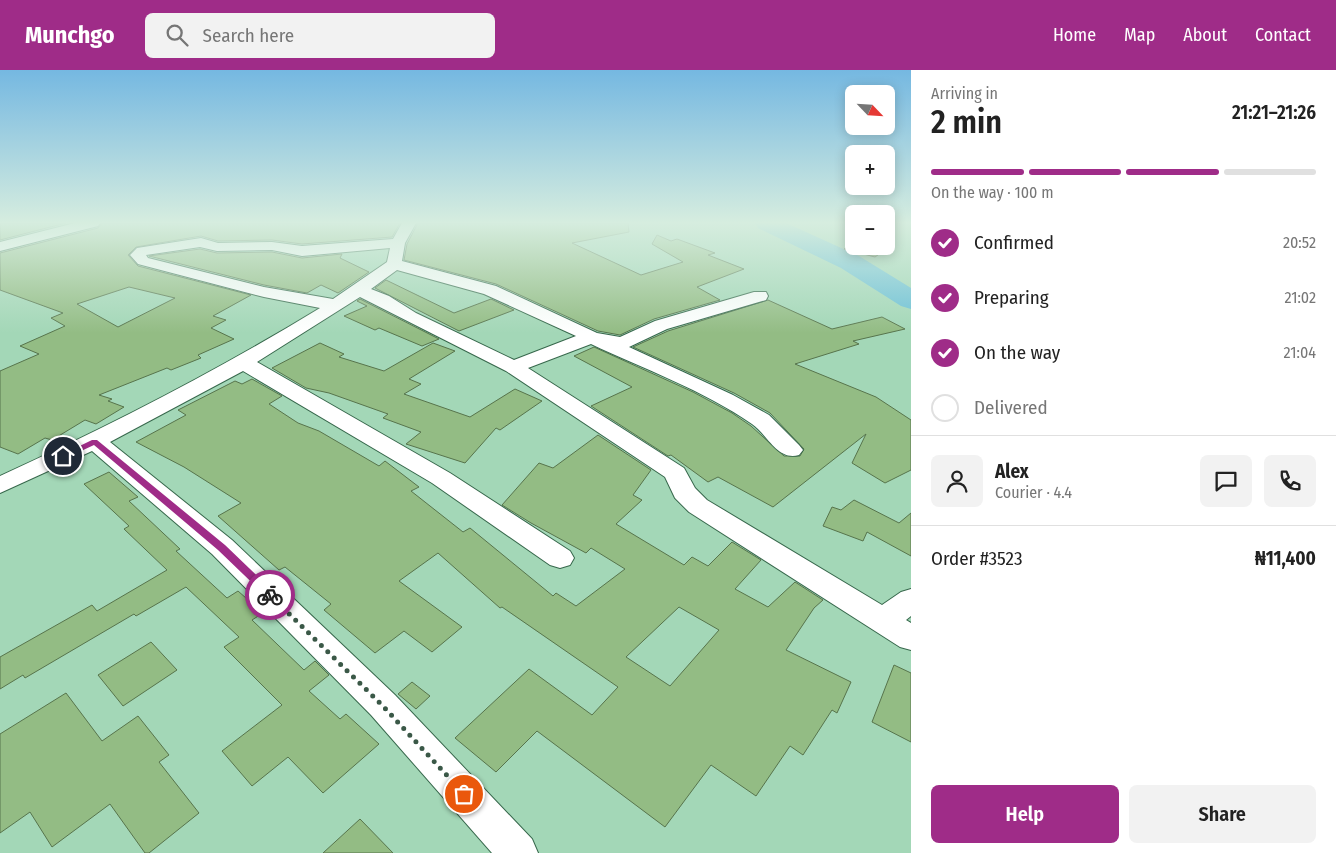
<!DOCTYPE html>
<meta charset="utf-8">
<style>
body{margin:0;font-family:"Fira Sans Condensed",sans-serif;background:#f2f2f2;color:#222;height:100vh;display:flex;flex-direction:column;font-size:19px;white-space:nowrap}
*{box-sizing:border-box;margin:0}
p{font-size:16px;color:#767676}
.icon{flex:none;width:28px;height:28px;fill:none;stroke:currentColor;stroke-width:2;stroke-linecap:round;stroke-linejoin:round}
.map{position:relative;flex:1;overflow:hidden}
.drawer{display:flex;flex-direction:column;background:#fff;width:425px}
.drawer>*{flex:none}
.needle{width:32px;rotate:115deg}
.buttons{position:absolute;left:845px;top:15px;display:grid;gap:10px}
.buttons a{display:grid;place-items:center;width:50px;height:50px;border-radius:8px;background:#fff;box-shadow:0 2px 12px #0003;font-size:25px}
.pin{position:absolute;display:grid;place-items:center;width:42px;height:42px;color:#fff;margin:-21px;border:2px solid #fff;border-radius:50%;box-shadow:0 1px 5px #0007}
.courier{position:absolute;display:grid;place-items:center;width:50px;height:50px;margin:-25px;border:4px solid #9f2c88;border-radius:50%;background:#fff;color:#222;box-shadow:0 1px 6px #0007}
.overview em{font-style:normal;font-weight:600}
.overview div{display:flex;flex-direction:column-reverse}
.overview{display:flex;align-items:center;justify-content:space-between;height:85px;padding:0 20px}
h1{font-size:32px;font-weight:600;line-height:38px}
.bar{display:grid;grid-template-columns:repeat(4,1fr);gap:8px 5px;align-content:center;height:60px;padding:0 20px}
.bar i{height:6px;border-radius:4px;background:#e0e0e0}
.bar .on{background:#9f2c88}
.bar p{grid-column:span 4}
.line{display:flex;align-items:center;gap:12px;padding:0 20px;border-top:1px solid #e0e0e0}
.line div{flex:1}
.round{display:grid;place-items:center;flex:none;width:52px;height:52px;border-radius:8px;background:#f2f2f2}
ol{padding:0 20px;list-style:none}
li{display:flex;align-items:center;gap:15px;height:55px}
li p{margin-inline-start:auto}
li .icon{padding:5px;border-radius:50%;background:#9f2c88;color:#fff;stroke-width:4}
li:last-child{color:#767676}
li i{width:28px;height:28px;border:2px solid #e0e0e0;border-radius:50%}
.primary-button{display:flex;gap:10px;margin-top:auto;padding:10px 20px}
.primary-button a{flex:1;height:58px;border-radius:8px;background:#9f2c88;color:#fff;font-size:20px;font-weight:600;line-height:58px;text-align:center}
.primary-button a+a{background:#f2f2f2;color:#222}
header{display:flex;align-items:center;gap:30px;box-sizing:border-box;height:70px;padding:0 25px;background:#9f2c88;color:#fff}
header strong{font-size:24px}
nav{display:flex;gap:28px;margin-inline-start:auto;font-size:18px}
.search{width:350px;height:45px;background:#f2f2f2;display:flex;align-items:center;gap:12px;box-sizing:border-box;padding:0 18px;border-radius:8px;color:#767676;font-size:19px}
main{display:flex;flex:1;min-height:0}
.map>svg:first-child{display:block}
</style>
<header>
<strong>Munchgo</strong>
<div class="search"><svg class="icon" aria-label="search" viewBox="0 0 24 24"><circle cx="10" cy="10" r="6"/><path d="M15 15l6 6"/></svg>Search here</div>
<nav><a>Home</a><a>Map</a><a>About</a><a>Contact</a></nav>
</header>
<main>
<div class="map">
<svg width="911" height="783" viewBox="0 0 911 783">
<rect width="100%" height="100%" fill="#a3d7b7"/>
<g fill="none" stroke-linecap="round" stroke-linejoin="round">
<polygon fill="#6abfd6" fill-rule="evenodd" points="755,153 786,153 859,186 911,218 911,239 901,236 841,198 758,158"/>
</g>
<g fill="#93bc84" stroke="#57744c" fill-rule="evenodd">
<polygon points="0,153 66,153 0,170"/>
<path d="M 102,153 L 400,153 L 392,167 L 302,174 L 272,170 L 218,171 L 201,166 L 136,177 L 128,185 L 138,196 L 251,225 L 213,246 L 226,250 L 211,258 L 234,269 L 198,285 L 201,288 L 171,300 L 167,298 L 99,325 L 112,329 L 108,331 L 124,337 L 96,354 L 85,350 L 52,370 L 45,368 L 18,384 L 0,377 L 0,301 L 39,284 L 20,276 L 65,256 L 51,248 L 63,243 L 0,220 L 0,183 L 98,158 ZM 129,217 L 175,228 L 118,257 L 77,234 Z"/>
<polygon points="418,153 628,153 629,162 572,173 641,205 683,192 652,174 657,165 671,171 677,169 715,183 708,185 744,199 697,217 720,230 654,249 620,265 598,261 496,214 404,190 407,174"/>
<polygon points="886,171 895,173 875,187 844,179 854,172 854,176 886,176"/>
<polygon points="200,179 217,183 272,182 302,188 342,184 340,188 369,202 338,223 321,215 307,223 264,215 149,186"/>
<polygon points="386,210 454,243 491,229 514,240 459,261 375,218"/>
<polygon points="360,229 439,269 422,276 379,258 375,260 344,246 367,236 357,231"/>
<polygon points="768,230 832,259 882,247 905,259 853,271 859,274 795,294 876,327 911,350 911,400 885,413 852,393 866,364 773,437 718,407 708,412 671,385 668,386 591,336 632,317 574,286 594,277 693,322 732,343 751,356 784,386 800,386 804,379 770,343 734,323 633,277 668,261"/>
<polygon points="320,273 344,284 339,287 384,301 433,273 455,281 409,309 421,314 404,324 470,347 515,319 542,331 500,360 496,358 465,393 406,374 421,362 383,348 388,344 329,323 306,318 272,298"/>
<path d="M 252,309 L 282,326 L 269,334 L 298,353 L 319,361 L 379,396 L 385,391 L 419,417 L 411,421 L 463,462 L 470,458 L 553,526 L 556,523 L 576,536 L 625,499 L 591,478 L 586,483 L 531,453 L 502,435 L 539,393 L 553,398 L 598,365 L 651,400 L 633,425 L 642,430 L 616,454 L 684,495 L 692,487 L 708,496 L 732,472 L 761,490 L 735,519 L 768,537 L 795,512 L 823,530 L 814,538 L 786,580 L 851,612 L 837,643 L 832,640 L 803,685 L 790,676 L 756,726 L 711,695 L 665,757 L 537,661 L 496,702 L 455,668 L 529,599 L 592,645 L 618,617 L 502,537 L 500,538 L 438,483 L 399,511 L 462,557 L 432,582 L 404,561 L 375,583 L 324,540 L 331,534 L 285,497 L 279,500 L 218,446 L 241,433 L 184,397 L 136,372 L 186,345 L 178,340 L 235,311 L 242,314 ZM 679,537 L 719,560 L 670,616 L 626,587 Z"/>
<polygon points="109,402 138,427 129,431 180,479 176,481 227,528 238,521 263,543 252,550 304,600 315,591 329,605 309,621 340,649 346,644 379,674 323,723 288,687 252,716 222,681 282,635 224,577 239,567 186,517 136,546 134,544 25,608 23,605 0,619 0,587 92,535 97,541 167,500 124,459 129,456 84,414"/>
<polygon points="854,430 899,453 911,443 911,486 867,462 863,471 823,456 832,437 841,440"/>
<polygon points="151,572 177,600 123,636 98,605"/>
<polygon points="894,595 911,603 911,672 872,652"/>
<polygon points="412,612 430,626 416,639 398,624"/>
<polygon points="66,623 102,671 138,646 169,685 159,692 199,743 149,783 145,783 110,734 52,777 30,742 0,763 0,664"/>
<polygon points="360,749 393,783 323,783"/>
</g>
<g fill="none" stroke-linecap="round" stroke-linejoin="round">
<defs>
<g id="street">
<polygon points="75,153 100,153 98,156 0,181 0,172"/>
<path d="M 402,153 L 416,153 L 405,173 L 402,191 L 496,216 L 597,263 L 620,267 L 655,251 L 754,222 L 766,222 L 768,226 L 766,230 L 667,259 L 629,277 L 733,325 L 769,345 L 799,375 L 803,380 L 799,385 C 777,391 768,365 752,354 C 703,320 644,299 591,274 L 528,298 L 684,398 L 695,418 L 707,430 L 882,535 L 901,522 L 911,519 L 911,546 L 906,550 L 911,553 L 911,580 L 900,577 L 689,442 L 675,428 L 665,407 L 506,301 L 360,227 L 257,292 L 450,403 L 570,481 L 574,488 L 570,495 L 560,498 L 550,495 L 432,413 L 243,301 L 110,372 L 232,470 L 395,625 L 532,769 L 538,783 L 492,783 L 371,645 L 212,484 L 92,381 L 0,423 L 0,406 C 110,356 217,301 320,238 L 264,227 L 138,194 L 130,185 L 137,178 L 201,168 L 218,173 L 272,172 L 302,176 L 393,169 ZM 200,177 L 217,181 L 272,180 L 302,186 L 390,178 L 387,192 L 333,229 L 264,217 L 148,188 L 146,185 ZM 397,200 L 484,224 L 576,266 L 514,290 L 416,243 L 389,226 L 371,219 Z"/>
</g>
</defs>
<use href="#street" stroke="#37684c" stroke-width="2"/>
<use href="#street" fill="#fff" fill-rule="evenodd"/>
</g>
<linearGradient id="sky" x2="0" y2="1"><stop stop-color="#75b8e1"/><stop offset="0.58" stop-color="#d6eddf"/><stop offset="1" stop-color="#d6eddf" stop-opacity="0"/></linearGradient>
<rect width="911" height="263" fill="url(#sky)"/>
<polygon fill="#9f2c88" points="92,370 97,370 225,475 274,522 274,527 267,527 218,480 94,375 66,388 59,386"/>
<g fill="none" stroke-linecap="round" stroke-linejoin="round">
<polyline stroke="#3a5847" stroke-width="5" stroke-dasharray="0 9" points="270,525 383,636 464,724"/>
</g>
</svg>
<div class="buttons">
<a><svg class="needle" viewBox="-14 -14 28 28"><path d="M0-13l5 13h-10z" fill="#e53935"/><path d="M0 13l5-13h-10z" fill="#767676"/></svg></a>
<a>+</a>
<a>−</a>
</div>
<div class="pin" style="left:464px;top:724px;background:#ea580c"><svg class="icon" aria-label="bag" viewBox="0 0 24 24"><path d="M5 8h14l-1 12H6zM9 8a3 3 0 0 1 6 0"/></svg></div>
<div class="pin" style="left:63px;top:386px;background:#1f2937"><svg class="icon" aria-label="home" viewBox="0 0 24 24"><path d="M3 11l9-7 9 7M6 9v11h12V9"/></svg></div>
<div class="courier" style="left:270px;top:525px"><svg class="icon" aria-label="bike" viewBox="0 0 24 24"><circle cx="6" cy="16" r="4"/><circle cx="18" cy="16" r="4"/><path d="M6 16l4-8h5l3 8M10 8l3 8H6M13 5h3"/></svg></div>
</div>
<section class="drawer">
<div class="overview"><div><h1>2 min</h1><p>Arriving in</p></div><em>21:21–21:26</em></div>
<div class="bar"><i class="on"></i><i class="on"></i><i class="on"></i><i></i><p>On the way · 100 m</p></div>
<ol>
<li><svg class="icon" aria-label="check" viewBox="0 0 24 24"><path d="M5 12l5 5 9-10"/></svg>Confirmed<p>20:52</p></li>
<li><svg class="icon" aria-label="check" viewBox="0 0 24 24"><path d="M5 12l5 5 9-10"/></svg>Preparing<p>21:02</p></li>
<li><svg class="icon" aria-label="check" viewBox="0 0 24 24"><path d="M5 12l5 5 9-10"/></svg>On the way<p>21:04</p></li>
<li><i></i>Delivered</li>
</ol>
<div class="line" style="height:90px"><a class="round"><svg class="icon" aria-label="person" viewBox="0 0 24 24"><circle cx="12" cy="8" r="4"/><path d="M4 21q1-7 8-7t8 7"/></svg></a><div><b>Alex</b><p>Courier · 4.4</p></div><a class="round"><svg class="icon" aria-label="chat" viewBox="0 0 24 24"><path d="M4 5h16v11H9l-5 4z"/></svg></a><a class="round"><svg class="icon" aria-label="phone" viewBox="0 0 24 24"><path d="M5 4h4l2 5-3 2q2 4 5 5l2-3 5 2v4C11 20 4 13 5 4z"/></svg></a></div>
<div class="line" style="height:65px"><div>Order #3523</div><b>₦11,400</b></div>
<div class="primary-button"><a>Help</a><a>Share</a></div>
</section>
</main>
